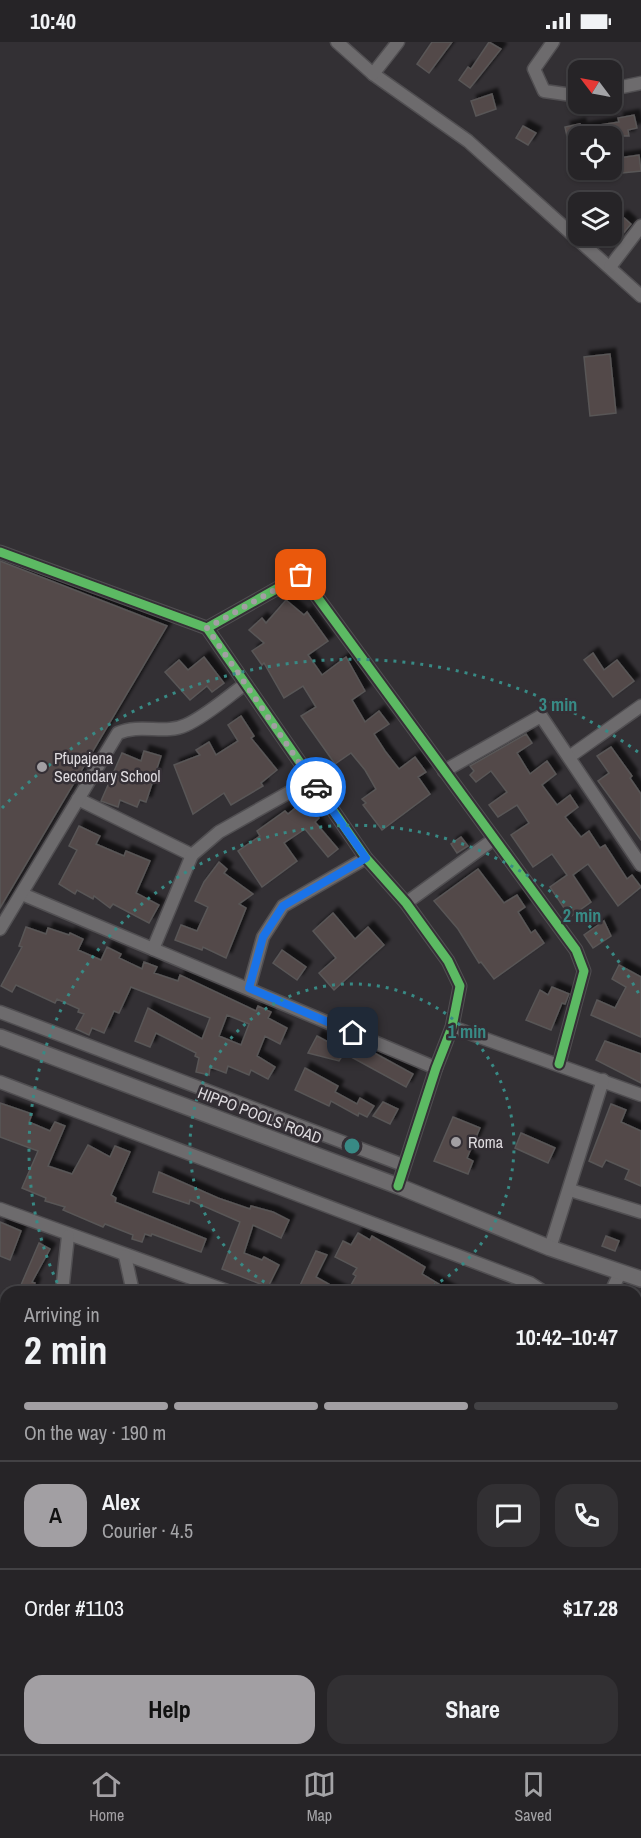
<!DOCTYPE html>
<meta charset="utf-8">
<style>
body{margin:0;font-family:"Archivo Narrow",sans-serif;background:#323033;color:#f1f3f6;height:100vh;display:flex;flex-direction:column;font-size:22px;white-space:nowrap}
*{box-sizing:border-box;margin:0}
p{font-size:20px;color:#a4a4a7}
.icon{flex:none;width:33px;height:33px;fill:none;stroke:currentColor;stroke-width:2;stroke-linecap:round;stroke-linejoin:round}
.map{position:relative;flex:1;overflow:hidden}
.details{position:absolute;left:0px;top:1244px;width:642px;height:470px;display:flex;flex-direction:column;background:#262427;border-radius:18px 18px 0 0;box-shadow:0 2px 4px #0004,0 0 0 2px #424144}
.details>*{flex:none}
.needle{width:39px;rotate:302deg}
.tools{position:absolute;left:568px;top:18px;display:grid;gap:12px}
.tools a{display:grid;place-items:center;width:54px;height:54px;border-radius:12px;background:#262427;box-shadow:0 2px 4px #0004,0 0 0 2px #424144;font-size:30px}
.pin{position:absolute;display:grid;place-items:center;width:51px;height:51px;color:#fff;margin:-26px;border-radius:12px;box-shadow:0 3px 9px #0006}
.courier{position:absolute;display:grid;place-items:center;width:60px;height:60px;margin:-30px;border:4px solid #1a73e8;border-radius:50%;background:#fff;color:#222;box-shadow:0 2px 8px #0007}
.headline em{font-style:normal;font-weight:700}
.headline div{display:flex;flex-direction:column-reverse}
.headline{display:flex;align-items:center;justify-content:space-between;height:102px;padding:0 24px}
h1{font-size:39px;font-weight:700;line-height:45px}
.bar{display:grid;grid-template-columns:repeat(4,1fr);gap:9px 6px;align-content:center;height:72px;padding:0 24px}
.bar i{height:8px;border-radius:4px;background:#424144}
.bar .current{background:#a29fa3}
.bar p{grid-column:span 4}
.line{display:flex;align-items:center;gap:15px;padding:0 24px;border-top:2px solid #424144}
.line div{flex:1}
.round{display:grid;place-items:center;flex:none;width:63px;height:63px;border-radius:18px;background:#323033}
.cta{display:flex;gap:12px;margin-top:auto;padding:12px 24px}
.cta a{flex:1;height:69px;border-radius:18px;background:#a29fa3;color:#111;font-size:24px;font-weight:700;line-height:69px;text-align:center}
.cta a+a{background:#323033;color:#f1f3f6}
.status{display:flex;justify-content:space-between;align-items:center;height:42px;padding:0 30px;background:#262427;direction:ltr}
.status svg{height:16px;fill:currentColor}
.menu{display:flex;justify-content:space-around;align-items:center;height:84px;border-top:2px solid #424144;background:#262427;font-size:16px;color:#a4a4a7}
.menu a{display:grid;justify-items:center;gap:3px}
.menu .current{color:#a29fa3}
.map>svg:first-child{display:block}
</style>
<div class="status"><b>10:40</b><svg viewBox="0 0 49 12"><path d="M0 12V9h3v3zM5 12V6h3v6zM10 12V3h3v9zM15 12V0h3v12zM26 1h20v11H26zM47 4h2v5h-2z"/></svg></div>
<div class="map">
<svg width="641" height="1712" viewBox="0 0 641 1712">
<defs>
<filter id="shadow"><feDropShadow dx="5.5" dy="-5.5" stdDeviation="1.5" flood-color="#0009"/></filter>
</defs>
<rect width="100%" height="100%" fill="#333034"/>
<g fill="#534a48" stroke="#595657" stroke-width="1.5" fill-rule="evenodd" filter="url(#shadow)">
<polygon points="432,0 452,0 429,31 417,22"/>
<polygon points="489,0 501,7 470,46 459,38 468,25 471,27"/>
<polygon points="492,52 496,67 476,74 471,59"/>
<polygon points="634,73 637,86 628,88 629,94 567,94 565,85 580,82 581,86 619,80 618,76"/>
<polygon points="523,84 536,91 528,103 516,96"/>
<polygon points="639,113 641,129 612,132 612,117"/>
<polygon points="622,174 631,182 621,194 612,186"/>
<polygon points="610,312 616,371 590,374 584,315"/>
<polygon points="0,519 167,584 0,866"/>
<polygon points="286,558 304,573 307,570 328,599 308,613 322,633 346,615 365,649 352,658 365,680 379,669 389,682 374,692 385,709 399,727 415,715 426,730 418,735 430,752 382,788 363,763 366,761 362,757 376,747 365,728 351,711 335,722 301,674 316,665 303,644 284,656 264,621 262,623 252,609 264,601 249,588 262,576 266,581"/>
<polygon points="593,611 604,628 617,618 634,639 613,655 584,618"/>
<polygon points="204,615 224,641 212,650 207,644 190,658 165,630 179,618 188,628"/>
<polygon points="241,674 254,694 251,696 277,728 261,741 263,744 231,763 224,751 193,772 174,723 200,713 196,708 209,700 216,713 238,699 228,683"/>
<polygon points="526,692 532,701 517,711 530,732 547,719 556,732 542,743 557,763 570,753 578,765 565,775 581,795 589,789 600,806 605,803 627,837 632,833 641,845 618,864 588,822 573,833 591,860 570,875 550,845 567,833 552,812 533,825 511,793 529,781 517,763 498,775 489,763 507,750 491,729 476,740 470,733 474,729 470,724"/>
<polygon points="611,705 632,734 630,736 641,752 641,798 598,739 609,731 597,714"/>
<polygon points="144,709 161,714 146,760 140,758 137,765 120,758 118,765 101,759 122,711 141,719"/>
<polygon points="305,758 319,776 315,780 338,807 328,815 305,787 284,801 297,819 262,845 238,809 260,794 257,789 285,769 288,772"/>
<polygon points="79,784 100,794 96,802 124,814 126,809 150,819 136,851 159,863 149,881 113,862 110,866 94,854 93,857 77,848 75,852 59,842 77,808 69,804"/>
<polygon points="461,795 468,804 457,811 451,802"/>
<polygon points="219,820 227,827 224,831 253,852 239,862 246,866 226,916 203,905 202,908 175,898 181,883 197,889 208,865 195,859 204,840"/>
<polygon points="478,827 504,861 517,853 525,865 518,870 531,891 535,888 544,901 494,937 481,920 479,921 458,887 434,859"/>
<polygon points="333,871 355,897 368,885 384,903 334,948 319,931 336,916 313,889"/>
<polygon points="604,879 611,894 593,906 584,893"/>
<path d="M 26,885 L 46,892 L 48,886 L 69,893 L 70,891 L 83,897 L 78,908 L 101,918 L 107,905 L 121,912 L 119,916 L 142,927 L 144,920 L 157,925 L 154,931 L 178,939 L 180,933 L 256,969 L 258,964 L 271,970 L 268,976 L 287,986 L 280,1002 L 265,994 L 257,1014 L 275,1025 L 268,1037 L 251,1028 L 249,1033 L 228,1024 L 226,1031 L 210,1025 L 209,1033 L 196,1030 L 199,1016 L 195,1014 L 196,1011 L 156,991 L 150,1005 L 135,999 L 148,966 L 202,997 L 210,976 L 131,945 L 119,971 L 114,969 L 104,991 L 92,986 L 89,993 L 76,987 L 84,972 L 78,970 L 79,967 L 57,957 L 55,961 L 16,943 L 12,950 L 1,944 L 22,905 L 19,904 ZM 227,973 L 249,982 L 241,1003 L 219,994 Z"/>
<polygon points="282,908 306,925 297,938 273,921"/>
<polygon points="619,923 641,935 641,995 591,973 597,958 615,966 626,945 612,937"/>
<polygon points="552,945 569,952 565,962 562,961 551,988 526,978 540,948 548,953"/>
<polygon points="317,994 330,1001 358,1006 360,1003 413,1032 406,1045 344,1011 339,1019 308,1011"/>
<polygon points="605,999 641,1012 641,1041 596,1018"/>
<polygon points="305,1026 338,1044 335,1050 357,1062 360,1056 374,1064 367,1075 359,1071 358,1074 331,1059 329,1064 295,1048"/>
<polygon points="383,1060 398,1067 390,1082 373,1074"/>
<polygon points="0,1061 32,1072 29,1080 50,1089 55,1080 65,1084 48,1124 72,1132 88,1103 110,1115 115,1104 130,1110 111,1153 116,1156 115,1160 206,1197 201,1210 152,1192 151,1194 145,1192 142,1200 132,1197 133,1193 105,1182 103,1185 63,1168 65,1165 45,1159 46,1156 22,1146 38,1109 0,1095"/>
<polygon points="611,1062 626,1068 621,1080 641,1089 641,1144 625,1137 629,1128 606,1118 602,1125 589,1119"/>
<polygon points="453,1075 480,1086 467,1116 473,1119 468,1132 434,1119"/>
<polygon points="521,1091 555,1106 548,1121 515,1106"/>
<polygon points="159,1130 218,1156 250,1167 251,1164 273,1170 289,1178 281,1196 253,1183 244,1211 262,1218 264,1215 279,1223 268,1245 222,1227 240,1180 190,1158 189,1162 153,1150"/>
<polygon points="0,1180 21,1189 10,1218 0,1214"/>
<polygon points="358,1191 370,1198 372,1194 413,1218 425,1225 422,1232 452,1250 418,1250 405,1243 401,1250 347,1250 356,1234 353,1232 357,1226 335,1215 343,1199 351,1203"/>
<polygon points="606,1194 619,1199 615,1209 602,1204"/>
<polygon points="39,1201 50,1207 32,1240 35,1241 32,1250 18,1250"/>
<polygon points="316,1209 327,1213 316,1235 343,1250 297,1250"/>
</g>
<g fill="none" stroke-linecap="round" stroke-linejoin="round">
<defs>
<g id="minor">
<polyline points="337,0 373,32 468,99 641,254"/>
<polyline points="553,0 534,27 544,49 579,54"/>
<polyline points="373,32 398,0"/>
<polyline points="612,47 641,41"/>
<polyline points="610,225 641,184"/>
<polyline points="0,510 207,586 366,816 406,861 448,919 460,944 452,985 436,1026 398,1144"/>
<polyline points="207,586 301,533 576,908 584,929 559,1022"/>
<polyline points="569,715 641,664"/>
<polyline points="444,729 541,674 641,823"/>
<polyline points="78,757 192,813 219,790 311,738"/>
<polyline points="22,852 436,1026"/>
<polyline points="406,861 494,797"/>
<path d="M 0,887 L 118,691 C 141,681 165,693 186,683 C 206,674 226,656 244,643"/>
<polyline points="153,907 192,813"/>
<polyline points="249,946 263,895 283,864 366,816"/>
<polyline points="0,970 403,1123"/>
<polyline points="452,985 641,1053"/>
<polyline points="0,1040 530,1241 544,1250"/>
<polyline points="570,1148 641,1170"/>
<polyline points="0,1167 230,1250"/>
<polyline points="550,1206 603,1038"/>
<polyline points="125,1214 133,1250"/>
<polyline points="62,1250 68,1194"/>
<polyline points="611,1250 620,1231"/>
<polyline points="636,1396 641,1390"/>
<polyline points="0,1442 6,1455"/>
<polyline points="636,1572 641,1565"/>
<polyline points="0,1614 6,1611"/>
<polyline points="636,1659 641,1662"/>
<polyline points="0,1701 6,1712"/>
<polyline points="406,1707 409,1712"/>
<polyline points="264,1712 273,1707"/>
<polyline points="419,1712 420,1707"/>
</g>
<polyline id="tertiary" points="0,995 398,1144 550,1206 641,1237"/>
</defs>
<use href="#minor" stroke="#514f52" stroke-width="15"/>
<use href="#tertiary" stroke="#514f52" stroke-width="18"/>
<use href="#minor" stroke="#6d6b6d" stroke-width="12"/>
<use href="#tertiary" stroke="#6d6b6d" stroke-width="15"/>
<defs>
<g id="cycleway">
<polyline points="0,510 207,586 366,816 406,861 448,919 460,944 452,985 436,1026 398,1144"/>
<polyline points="207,586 301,533 576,908 584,929 559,1022"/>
</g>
</defs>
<use href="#cycleway" stroke="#342f35" stroke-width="13"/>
<use href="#cycleway" stroke="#5cba63" stroke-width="9"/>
</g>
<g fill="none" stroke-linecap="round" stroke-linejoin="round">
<polyline stroke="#a29fa3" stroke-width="6" stroke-dasharray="0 10.8" points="301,533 207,586 316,745"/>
<polyline stroke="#1a73e8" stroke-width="8" points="316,745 366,816 283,864 263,895 249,946 353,991"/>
</g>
<g fill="none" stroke="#388a85" stroke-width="3" stroke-dasharray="3 6">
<path d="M280 1249A162 162 0 1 1 424 1249"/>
<path d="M61 1249A325 325 0 0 1 640 954"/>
<path d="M2 766A487 487 0 0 1 638 710"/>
</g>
<g fill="#a29fa3" stroke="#342f35" stroke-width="2">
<circle cx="42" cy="725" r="6"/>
<circle cx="456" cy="1100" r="6"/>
</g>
<g text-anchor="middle" stroke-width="5" stroke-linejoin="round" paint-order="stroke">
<g font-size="16" fill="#dedbdf" stroke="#342f35" text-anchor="start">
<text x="54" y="722">Pfupajena<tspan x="54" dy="18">Secondary School</tspan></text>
<text x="468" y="1106">Roma</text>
</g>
<g font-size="16" fill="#dedbdf" stroke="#342f35">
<text transform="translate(260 1073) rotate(21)" y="6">HIPPO POOLS ROAD</text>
</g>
</g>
<circle cx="352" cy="1104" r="9" fill="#388a85" stroke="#342f35" stroke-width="3"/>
<g font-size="18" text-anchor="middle" font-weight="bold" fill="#388a85" stroke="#342f35" stroke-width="5" stroke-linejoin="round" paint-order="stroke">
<text x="558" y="669">3 min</text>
<text x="582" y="880">2 min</text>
<text x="467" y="996">1 min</text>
</g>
</svg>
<div class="tools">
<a><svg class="needle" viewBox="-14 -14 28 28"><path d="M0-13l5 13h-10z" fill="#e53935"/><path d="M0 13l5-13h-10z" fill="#a4a4a7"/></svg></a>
<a><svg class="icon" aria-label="locate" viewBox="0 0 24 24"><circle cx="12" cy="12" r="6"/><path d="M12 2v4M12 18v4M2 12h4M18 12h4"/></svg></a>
<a><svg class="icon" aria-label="layers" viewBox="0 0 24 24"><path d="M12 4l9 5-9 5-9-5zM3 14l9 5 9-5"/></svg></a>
</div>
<div class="pin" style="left:301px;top:533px;background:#ea580c"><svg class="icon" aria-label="bag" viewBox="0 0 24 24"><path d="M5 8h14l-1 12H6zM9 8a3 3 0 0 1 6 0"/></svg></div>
<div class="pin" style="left:353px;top:991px;background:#1f2937"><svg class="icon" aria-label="home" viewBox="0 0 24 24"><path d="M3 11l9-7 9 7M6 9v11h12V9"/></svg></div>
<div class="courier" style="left:316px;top:745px"><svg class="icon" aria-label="car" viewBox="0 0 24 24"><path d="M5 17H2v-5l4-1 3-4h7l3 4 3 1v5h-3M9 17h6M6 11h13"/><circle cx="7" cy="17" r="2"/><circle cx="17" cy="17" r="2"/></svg></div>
<section class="details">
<div class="headline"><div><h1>2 min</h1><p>Arriving in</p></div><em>10:42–10:47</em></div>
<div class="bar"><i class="current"></i><i class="current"></i><i class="current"></i><i></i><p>On the way · 190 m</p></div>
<div class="line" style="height:108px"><b class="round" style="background:#a29fa3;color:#111">A</b><div><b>Alex</b><p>Courier · 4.5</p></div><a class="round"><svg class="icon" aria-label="chat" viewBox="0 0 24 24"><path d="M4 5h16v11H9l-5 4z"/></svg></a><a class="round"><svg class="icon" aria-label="phone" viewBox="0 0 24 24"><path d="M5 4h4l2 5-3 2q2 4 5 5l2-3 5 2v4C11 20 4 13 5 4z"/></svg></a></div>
<div class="line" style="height:78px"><div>Order #1103</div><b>$17.28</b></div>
<div class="cta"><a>Help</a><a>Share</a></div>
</section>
</div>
<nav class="menu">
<a class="current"><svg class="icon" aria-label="home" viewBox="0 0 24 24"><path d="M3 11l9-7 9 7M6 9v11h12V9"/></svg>Home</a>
<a><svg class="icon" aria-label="map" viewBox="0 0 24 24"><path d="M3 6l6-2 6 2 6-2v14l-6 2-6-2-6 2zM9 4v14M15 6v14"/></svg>Map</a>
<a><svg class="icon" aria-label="saved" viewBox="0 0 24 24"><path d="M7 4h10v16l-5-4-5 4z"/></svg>Saved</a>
</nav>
